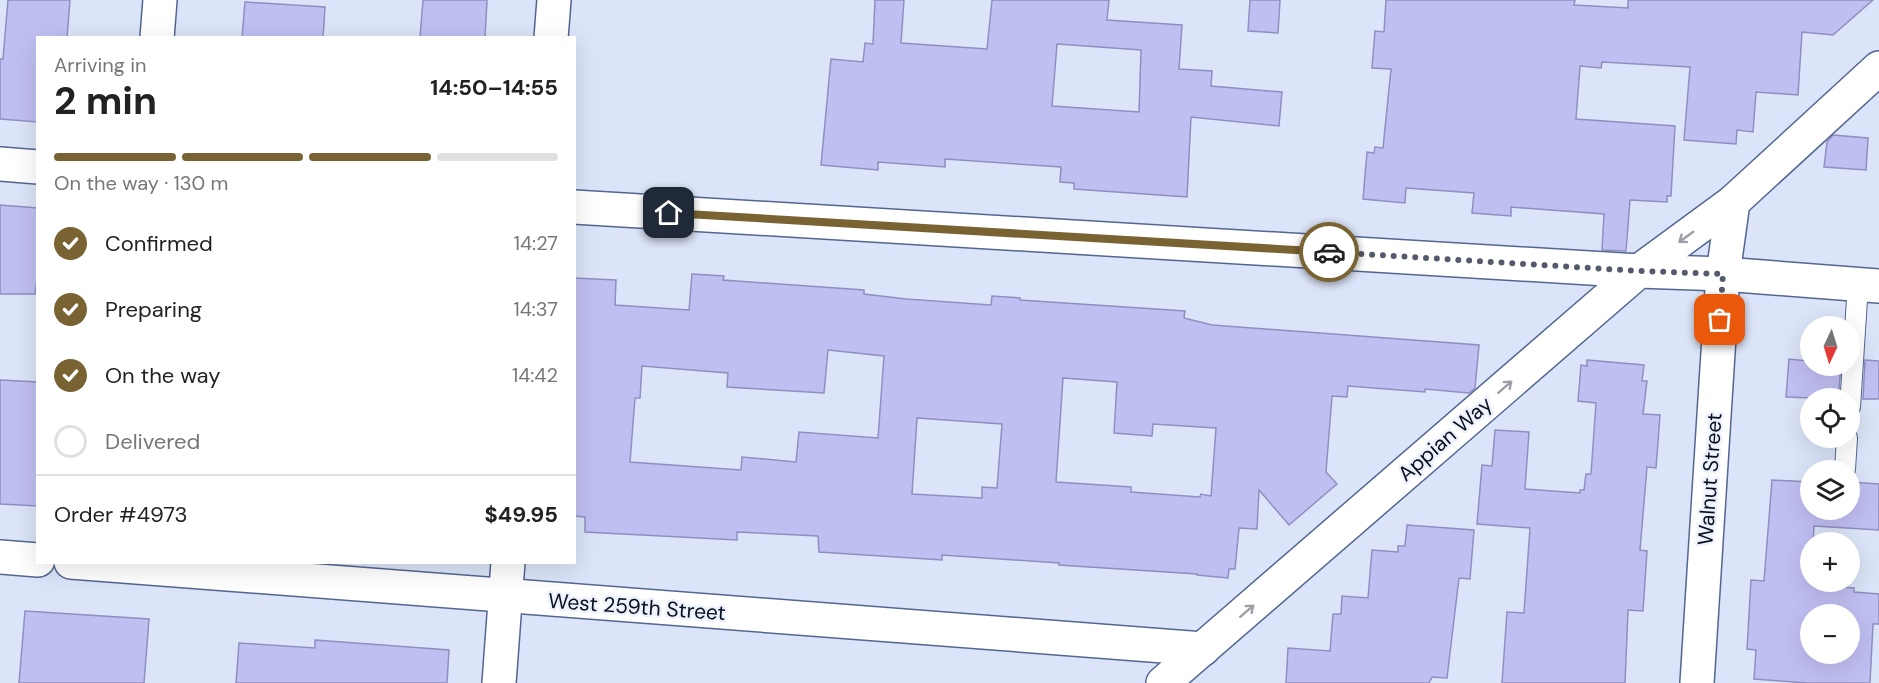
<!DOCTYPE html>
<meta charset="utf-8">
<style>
body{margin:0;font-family:"DM Sans",sans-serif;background:#f2f2f2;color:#222;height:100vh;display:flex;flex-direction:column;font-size:22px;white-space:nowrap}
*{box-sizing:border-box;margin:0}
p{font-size:20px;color:#767676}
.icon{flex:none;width:33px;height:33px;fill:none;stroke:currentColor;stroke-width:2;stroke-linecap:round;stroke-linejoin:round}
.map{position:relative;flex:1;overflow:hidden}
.panel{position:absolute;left:36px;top:36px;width:540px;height:528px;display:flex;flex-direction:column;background:#fff;border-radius:0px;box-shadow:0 6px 24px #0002}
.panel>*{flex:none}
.needle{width:39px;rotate:184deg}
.controls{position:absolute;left:1800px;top:316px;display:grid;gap:12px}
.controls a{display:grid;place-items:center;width:60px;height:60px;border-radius:50%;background:#fff;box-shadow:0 6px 24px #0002;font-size:30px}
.pin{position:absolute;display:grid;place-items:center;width:51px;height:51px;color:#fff;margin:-26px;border-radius:12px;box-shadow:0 3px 9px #0006}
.courier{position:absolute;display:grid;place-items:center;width:60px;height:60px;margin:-30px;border:4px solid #796333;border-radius:50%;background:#fff;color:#222;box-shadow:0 2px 8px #0007}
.headline em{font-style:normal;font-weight:700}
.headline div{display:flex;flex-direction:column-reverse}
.headline{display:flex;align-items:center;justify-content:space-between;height:102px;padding:0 18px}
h1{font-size:39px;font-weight:700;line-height:45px}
.bar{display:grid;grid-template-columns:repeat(4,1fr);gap:9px 6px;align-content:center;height:72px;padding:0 18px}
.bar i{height:8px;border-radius:4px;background:#e0e0e0}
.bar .selected{background:#796333}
.bar p{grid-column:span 4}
.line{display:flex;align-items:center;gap:15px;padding:0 18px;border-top:2px solid #e0e0e0}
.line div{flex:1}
ol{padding:0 18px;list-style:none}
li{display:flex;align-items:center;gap:18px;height:66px}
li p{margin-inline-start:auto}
li .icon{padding:6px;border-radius:50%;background:#796333;color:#fff;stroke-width:4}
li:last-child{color:#767676}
li i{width:33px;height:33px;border:3px solid #e0e0e0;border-radius:50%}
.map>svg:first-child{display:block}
</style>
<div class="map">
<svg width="1879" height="683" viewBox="0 0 1879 683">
<rect width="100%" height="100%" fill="#dbe4f8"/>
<g fill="#c0bff2" stroke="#908fc0" stroke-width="1.5" fill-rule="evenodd">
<polygon points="8,0 70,0 67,38 38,38 38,122 0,119 0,59 3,59"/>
<polygon points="423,0 487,0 485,38 420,38"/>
<path d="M 875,0 L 904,0 L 901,43 L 987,49 L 992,0 L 1109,0 L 1107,20 L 1182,25 L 1179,69 L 1212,71 L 1211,86 L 1282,92 L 1279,126 L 1191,117 L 1187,197 L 1074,189 L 1074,183 L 1060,182 L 1061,167 L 945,159 L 945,167 L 878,162 L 878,170 L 821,165 L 831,59 L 863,62 L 865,43 L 873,44 ZM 1057,44 L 1141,50 L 1139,112 L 1052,106 Z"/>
<polygon points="1250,0 1280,0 1278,33 1248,31"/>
<polygon points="1386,0 1575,0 1574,5 1628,8 1628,0 1873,0 1833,35 1802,32 1798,95 1756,92 1753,132 1737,130 1736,144 1684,140 1690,67 1602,62 1601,68 1580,66 1576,119 1675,126 1671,196 1667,196 1667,202 1630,200 1626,251 1602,250 1604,214 1511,207 1511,216 1472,213 1474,193 1406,188 1405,203 1363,199 1367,152 1374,153 1375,147 1383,148 1391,69 1372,68 1375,31 1384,32"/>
<polygon points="245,2 325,7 323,38 242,38"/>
<polygon points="1833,135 1868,138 1866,170 1824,167 1827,142"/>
<polygon points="0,205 38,208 38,271 35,294 0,294"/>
<path d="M 692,274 L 724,276 L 723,280 L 864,290 L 864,294 L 906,299 L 991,305 L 992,296 L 1020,298 L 1020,300 L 1185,311 L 1184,318 L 1212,325 L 1479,345 L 1475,388 L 1469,393 L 1425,389 L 1425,392 L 1348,386 L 1347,397 L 1332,396 L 1326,472 L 1337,484 L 1289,525 L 1259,490 L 1257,529 L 1239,528 L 1235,569 L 1229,569 L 1228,578 L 1197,575 L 1197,574 L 1059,565 L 1059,563 L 942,555 L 942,560 L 819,552 L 818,536 L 737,532 L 737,540 L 585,532 L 585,517 L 574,516 L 574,278 L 616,280 L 615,305 L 689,310 ZM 828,350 L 884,356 L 878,438 L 799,432 L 796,462 L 742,457 L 741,470 L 630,462 L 635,398 L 640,398 L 642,366 L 728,373 L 727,387 L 824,393 ZM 1063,378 L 1117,382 L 1114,433 L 1152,436 L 1153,424 L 1216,428 L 1211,496 L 1201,494 L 1200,497 L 1131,492 L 1131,487 L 1056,482 ZM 917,418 L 1002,424 L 997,488 L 982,487 L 982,498 L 912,494 Z"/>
<polygon points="1808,356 1810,356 1810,366 1841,366 1838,399 1786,397 1789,359 1808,361"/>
<polygon points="1587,360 1644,365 1642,381 1647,381 1643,414 1660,415 1656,468 1647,467 1640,550 1647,551 1643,611 1628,610 1625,683 1502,683 1507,612 1524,613 1530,528 1477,524 1482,465 1492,466 1495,430 1529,432 1525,489 1580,493 1580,490 1584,490 1586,474 1591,474 1596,403 1578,401 1581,365 1587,366"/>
<polygon points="1865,360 1879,361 1879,399 1863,399"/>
<polygon points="0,380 38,382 38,506 0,504"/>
<path d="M 1772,480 L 1810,482 L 1810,510 L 1850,510 L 1850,482 L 1879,484 L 1879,530 L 1814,526 L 1813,543 L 1810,543 L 1810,582 L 1841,582 L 1841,587 L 1854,588 L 1854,592 L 1879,594 L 1879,624 L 1873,624 L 1870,683 L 1807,683 L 1754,679 L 1756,650 L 1747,649 L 1751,580 L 1764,581 ZM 1810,615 L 1850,615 L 1850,654 L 1810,654 Z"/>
<polygon points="1407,525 1474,530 1470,579 1459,578 1447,678 1432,677 1429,683 1286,683 1288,648 1330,651 1333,614 1341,614 1342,596 1368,598 1372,550 1398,552 1398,546 1405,546"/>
<polygon points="25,611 149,619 144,683 19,683"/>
<polygon points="315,640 449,650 447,683 236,683 239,643 315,648"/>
</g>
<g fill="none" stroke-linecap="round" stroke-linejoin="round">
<defs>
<g id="lane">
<polyline points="1850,407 1858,284"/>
<polyline points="1845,469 1847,438"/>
</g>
<g id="street">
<polyline points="157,38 160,0"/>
<polyline points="551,38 554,0"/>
<polyline points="0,164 38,167"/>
<polyline points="574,207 1639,271 1723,274 1879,286"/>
<polyline points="1723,274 1733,202"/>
<polyline points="0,557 38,560"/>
<polyline points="71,562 1203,649"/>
<polyline points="499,683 508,562"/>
<polyline points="1163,683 1639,271 1733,202 1879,68"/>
</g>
<polyline id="secondary" points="1697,683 1723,274"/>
</defs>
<use href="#lane" stroke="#536690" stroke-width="22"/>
<use href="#street" stroke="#536690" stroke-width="36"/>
<use href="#secondary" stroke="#536690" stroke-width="36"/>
<use href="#lane" stroke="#fff" stroke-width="20"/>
<use href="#street" stroke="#fff" stroke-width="33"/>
<use href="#secondary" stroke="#fff" stroke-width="33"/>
</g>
<defs><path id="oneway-shaft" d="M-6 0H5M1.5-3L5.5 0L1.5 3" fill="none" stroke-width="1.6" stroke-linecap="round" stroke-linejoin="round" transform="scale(1.5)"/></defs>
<g stroke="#9c9fa5">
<use href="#oneway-shaft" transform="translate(1686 237) rotate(144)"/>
<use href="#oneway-shaft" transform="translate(1505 387) rotate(-41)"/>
<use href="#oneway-shaft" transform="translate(1247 611) rotate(-41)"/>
</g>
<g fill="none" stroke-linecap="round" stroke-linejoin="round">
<polyline stroke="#525a6b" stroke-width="6" stroke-dasharray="0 10.8" points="1329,252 1639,271 1723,274 1720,320"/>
<polyline stroke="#796333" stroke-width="8" points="669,213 1329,252"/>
</g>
<g text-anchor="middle" stroke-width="5" stroke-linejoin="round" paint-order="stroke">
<g font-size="21" fill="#080f1f" stroke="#edf2fc">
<text transform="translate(1445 439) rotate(-41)" y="7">Appian Way</text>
<text transform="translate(1710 479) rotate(-86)" y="7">Walnut Street</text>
<text transform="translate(637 607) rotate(4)" y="7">West 259th Street</text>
</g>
</g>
</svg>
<div class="controls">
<a><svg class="needle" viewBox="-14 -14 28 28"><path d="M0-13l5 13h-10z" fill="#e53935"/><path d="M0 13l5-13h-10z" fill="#767676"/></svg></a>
<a><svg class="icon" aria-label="locate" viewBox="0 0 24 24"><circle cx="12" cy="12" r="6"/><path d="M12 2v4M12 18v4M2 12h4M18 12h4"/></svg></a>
<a><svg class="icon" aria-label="layers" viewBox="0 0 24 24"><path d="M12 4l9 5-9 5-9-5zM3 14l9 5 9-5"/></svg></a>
<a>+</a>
<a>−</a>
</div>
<div class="pin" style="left:1720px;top:320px;background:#ea580c"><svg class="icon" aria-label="bag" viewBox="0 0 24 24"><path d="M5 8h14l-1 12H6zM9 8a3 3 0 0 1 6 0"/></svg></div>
<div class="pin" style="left:669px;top:213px;background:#1f2937"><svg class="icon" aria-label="home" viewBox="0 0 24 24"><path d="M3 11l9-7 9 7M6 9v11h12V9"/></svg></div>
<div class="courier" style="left:1329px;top:252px"><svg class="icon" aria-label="car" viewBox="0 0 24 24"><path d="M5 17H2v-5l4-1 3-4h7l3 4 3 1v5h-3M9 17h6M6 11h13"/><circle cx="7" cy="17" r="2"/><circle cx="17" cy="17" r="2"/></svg></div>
<section class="panel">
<div class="headline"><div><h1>2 min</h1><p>Arriving in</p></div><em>14:50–14:55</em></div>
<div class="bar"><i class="selected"></i><i class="selected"></i><i class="selected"></i><i></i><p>On the way · 130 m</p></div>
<ol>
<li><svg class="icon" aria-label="check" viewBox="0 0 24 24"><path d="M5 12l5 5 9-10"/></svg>Confirmed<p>14:27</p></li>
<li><svg class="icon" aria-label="check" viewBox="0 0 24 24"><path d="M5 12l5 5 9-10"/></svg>Preparing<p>14:37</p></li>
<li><svg class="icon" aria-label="check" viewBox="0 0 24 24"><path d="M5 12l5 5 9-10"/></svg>On the way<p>14:42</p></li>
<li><i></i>Delivered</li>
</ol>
<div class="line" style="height:78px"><div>Order #4973</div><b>$49.95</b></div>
</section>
</div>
